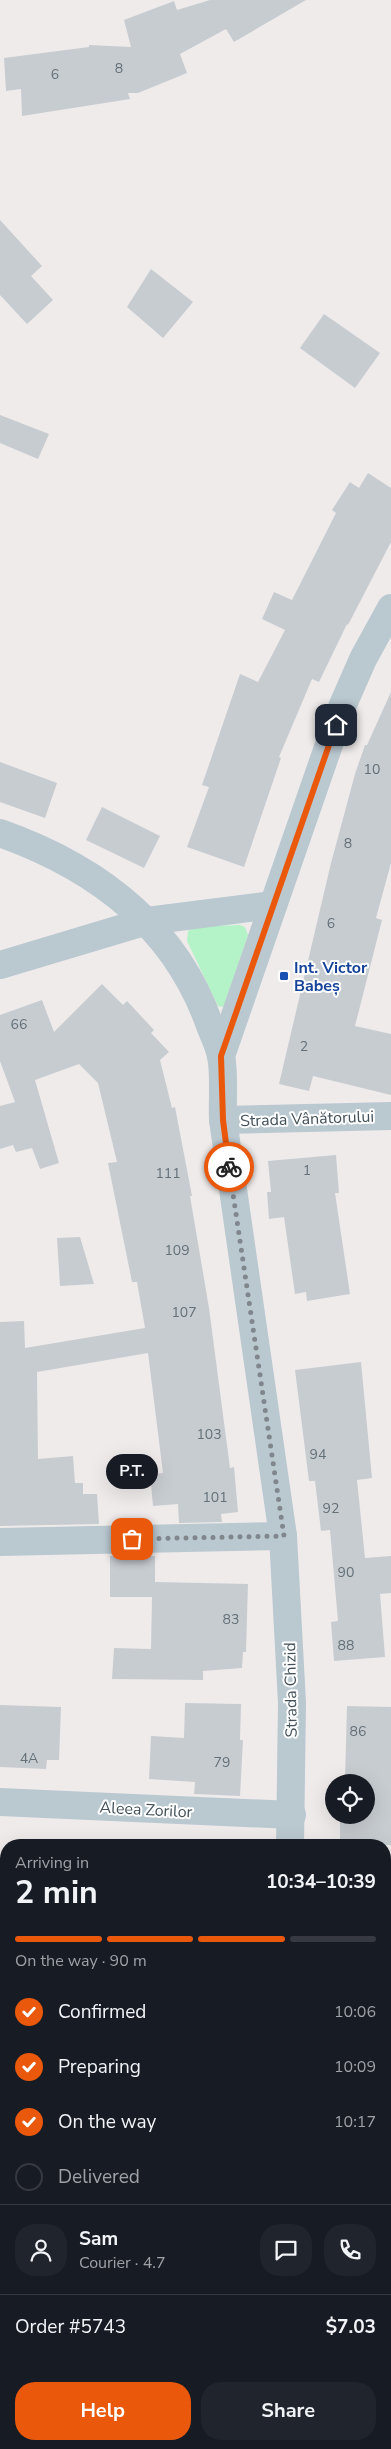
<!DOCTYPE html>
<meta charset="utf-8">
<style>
body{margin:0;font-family:"Nunito Sans",sans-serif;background:#20242c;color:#f1f3f6;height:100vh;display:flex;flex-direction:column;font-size:19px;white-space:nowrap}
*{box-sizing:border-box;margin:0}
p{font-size:16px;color:#9ea1a6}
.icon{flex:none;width:28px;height:28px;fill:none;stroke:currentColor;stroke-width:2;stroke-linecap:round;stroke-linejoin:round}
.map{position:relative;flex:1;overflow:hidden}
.drawer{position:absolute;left:0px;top:1839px;width:391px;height:611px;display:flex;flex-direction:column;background:#171b24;border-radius:20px 20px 0 0;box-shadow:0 5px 20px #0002}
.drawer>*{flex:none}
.tools{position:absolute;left:325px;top:1774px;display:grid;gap:10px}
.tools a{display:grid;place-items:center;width:50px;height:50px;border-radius:50%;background:#171b24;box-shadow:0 5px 20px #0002;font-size:25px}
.pin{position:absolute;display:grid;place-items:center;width:42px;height:42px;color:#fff;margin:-21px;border-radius:10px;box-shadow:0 2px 8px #0006}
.courier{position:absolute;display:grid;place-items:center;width:50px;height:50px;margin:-25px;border:4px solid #ea580c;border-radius:50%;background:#fff;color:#222;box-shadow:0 1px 6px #0007}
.bubble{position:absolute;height:35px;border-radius:18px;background:#171b24;box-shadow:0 5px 20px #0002;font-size:16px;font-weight:700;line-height:35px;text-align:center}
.headline em{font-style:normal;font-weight:700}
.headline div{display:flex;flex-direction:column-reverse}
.headline{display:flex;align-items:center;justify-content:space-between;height:85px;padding:0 15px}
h1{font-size:32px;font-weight:700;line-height:38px}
.bar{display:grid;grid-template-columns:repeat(4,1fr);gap:8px 5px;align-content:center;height:60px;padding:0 15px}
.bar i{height:6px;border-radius:4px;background:#363941}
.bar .selected{background:#ea580c}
.bar p{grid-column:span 4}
.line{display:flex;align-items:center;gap:12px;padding:0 15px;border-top:1px solid #363941}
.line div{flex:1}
.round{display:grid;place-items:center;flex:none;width:52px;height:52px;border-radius:20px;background:#20242c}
ol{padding:0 15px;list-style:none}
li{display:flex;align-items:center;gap:15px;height:55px}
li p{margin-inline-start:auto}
li .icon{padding:5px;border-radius:50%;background:#ea580c;color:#fff;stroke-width:4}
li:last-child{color:#9ea1a6}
li i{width:28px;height:28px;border:2px solid #363941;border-radius:50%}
.action{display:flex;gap:10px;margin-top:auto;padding:10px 15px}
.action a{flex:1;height:58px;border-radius:20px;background:#ea580c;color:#fff;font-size:20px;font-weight:700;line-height:58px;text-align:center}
.action a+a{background:#20242c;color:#f1f3f6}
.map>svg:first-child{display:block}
</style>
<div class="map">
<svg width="391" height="2449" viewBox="0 0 391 2449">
<rect width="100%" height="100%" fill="#efebeb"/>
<polygon fill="#b4f2c7" points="240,925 245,927 248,935 225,1003 223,1007 218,1006 187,941 188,931 196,927"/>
<g fill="#c7ccd1">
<polygon points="210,0 306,0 234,42 226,29 180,54 187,73 138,93 128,93 130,99 22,116 21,89 6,91 4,58 89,47 89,45 131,47 124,20 174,1 177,10"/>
<polygon points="0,220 42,266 31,276 53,300 27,324 0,295"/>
<polygon points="151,269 193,302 163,338 127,307"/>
<polygon points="324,314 380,353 355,388 300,348"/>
<polygon points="0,415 49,434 38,459 0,443"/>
<polygon points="368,473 391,488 391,542 348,625 347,624 319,682 312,679 279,757 281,758 244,867 187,847 209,787 202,785 240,674 258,682 285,630 262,619 274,592 292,600 336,513 332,510 350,482 359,488"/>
<polygon points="391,692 391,863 376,918 382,920 355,1026 391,1034 391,1095 313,1076 309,1091 279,1084 331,863 355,774 365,745 367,745"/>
<polygon points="0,762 57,783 45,818 0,802"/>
<polygon points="102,807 160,836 144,868 86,840"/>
<polygon points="102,984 123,1005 127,1001 154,1030 151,1033 169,1052 160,1060 172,1108 175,1107 192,1196 190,1196 209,1308 230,1468 234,1467 238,1512 221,1514 222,1522 179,1523 178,1504 153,1506 150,1474 163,1473 148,1353 37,1372 38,1459 73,1456 75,1483 83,1483 83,1494 97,1494 99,1524 0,1526 0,1322 24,1321 25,1348 145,1328 137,1282 132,1282 108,1163 117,1162 98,1083 79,1064 35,1080 59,1163 40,1169 32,1148 16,1152 13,1145 0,1149 0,1106 15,1102 0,1061 0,1015 42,1000 54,1032"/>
<polygon points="336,1155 339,1193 335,1193 350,1294 307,1301 306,1292 295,1294 284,1217 269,1219 267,1192 271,1192 268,1161"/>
<polygon points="80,1237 94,1284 60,1286 57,1238"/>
<polygon points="361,1362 372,1478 357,1480 365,1558 391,1556 391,1593 380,1594 385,1657 334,1661 331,1622 338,1621 330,1530 321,1531 315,1481 309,1481 295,1370"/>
<polygon points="110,1556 155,1556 155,1582 248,1584 246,1652 243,1652 242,1668 203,1671 203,1680 112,1679 114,1648 151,1649 152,1597 110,1597"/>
<polygon points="185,1703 241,1704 240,1740 243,1740 240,1796 194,1794 195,1782 149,1779 151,1736 184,1738"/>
<polygon points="0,1705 61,1707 59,1760 47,1760 46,1769 0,1767"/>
<polygon points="347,1706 391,1707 391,1845 340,1845 340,1815 366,1815 366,1782 340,1782 345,1781"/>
</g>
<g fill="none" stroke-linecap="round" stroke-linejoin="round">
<g stroke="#bac8d0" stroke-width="28">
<path d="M 0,833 C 96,867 174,925 209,1023 C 213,1034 219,1045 221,1056 C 225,1076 222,1100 223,1120 L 283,1536 L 292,1703 L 290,1845"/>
<polyline points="0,965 147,921 273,905"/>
<polyline points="221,1056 342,707 363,659 391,608"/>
<polyline points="223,1120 391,1116"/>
<polyline points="0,1542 283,1536"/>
<polyline points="0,1802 292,1815"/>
<polyline points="254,2449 254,2444"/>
</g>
</g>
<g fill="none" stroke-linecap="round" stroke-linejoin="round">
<polyline stroke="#7f878d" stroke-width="5" stroke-dasharray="0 9" points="132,1539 284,1536 229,1167"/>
<polyline stroke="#ea580c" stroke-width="6" points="229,1167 223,1120 221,1056 336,725"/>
</g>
<rect fill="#1a4fb4" stroke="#fff" stroke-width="2" x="279" y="971" width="10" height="10" rx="2.5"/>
<g text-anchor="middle" stroke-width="4" stroke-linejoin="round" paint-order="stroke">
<g font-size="14" fill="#637078">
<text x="119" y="73">8</text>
<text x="55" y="79">6</text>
<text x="372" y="774">10</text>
<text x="348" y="848">8</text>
<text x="331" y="928">6</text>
<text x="19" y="1029">66</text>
<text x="304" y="1051">2</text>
<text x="307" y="1175">1</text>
<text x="168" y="1178">111</text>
<text x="177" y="1255">109</text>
<text x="184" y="1317">107</text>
<text x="209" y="1439">103</text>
<text x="318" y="1459">94</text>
<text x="215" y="1502">101</text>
<text x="331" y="1513">92</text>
<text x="346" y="1577">90</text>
<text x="231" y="1624">83</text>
<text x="346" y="1650">88</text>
<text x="358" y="1736">86</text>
<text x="29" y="1763">4A</text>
<text x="222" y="1767">79</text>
</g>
<g font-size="16" font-weight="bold" fill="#164399" stroke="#fff" text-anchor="start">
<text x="294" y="973">Int. Victor<tspan x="294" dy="18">Babeș</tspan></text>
</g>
<g font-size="16" fill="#42515a" stroke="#fff">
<text transform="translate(307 1118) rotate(-2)" y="6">Strada Vânătorului</text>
<text transform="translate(290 1690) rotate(-91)" y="6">Strada Chizid</text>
<text transform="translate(146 1809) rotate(3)" y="6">Aleea Zorilor</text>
</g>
</g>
</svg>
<div class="tools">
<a><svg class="icon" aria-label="locate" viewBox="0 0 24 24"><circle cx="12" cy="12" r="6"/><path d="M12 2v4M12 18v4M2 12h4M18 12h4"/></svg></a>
</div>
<div class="pin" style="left:132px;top:1539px;background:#ea580c"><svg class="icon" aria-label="bag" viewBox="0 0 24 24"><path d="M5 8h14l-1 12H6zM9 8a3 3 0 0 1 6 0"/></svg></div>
<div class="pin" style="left:336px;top:725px;background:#1f2937"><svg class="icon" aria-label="home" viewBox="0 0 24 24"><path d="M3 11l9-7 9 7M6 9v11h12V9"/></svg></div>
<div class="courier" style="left:229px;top:1167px"><svg class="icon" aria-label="bike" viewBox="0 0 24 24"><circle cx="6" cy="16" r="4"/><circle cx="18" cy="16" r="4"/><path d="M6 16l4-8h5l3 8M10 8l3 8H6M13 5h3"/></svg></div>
<div class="bubble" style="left:106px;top:1454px;width:52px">P.T.</div>
<section class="drawer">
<div class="headline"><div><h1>2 min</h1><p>Arriving in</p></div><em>10:34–10:39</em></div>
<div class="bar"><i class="selected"></i><i class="selected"></i><i class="selected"></i><i></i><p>On the way · 90 m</p></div>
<ol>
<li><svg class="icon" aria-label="check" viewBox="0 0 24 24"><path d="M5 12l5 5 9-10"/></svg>Confirmed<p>10:06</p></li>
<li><svg class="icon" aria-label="check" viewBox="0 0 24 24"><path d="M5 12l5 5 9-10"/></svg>Preparing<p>10:09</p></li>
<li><svg class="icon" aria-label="check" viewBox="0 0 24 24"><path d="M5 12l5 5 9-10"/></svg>On the way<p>10:17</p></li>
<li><i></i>Delivered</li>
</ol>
<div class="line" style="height:90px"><a class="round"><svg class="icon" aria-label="person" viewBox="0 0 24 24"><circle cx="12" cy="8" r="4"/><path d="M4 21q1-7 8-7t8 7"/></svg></a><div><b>Sam</b><p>Courier · 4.7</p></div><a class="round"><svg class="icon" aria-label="chat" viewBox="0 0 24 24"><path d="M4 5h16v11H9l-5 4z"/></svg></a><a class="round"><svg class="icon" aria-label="phone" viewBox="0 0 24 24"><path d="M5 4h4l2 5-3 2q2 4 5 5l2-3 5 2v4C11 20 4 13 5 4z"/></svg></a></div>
<div class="line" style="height:65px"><div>Order #5743</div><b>$7.03</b></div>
<div class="action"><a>Help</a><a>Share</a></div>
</section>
</div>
